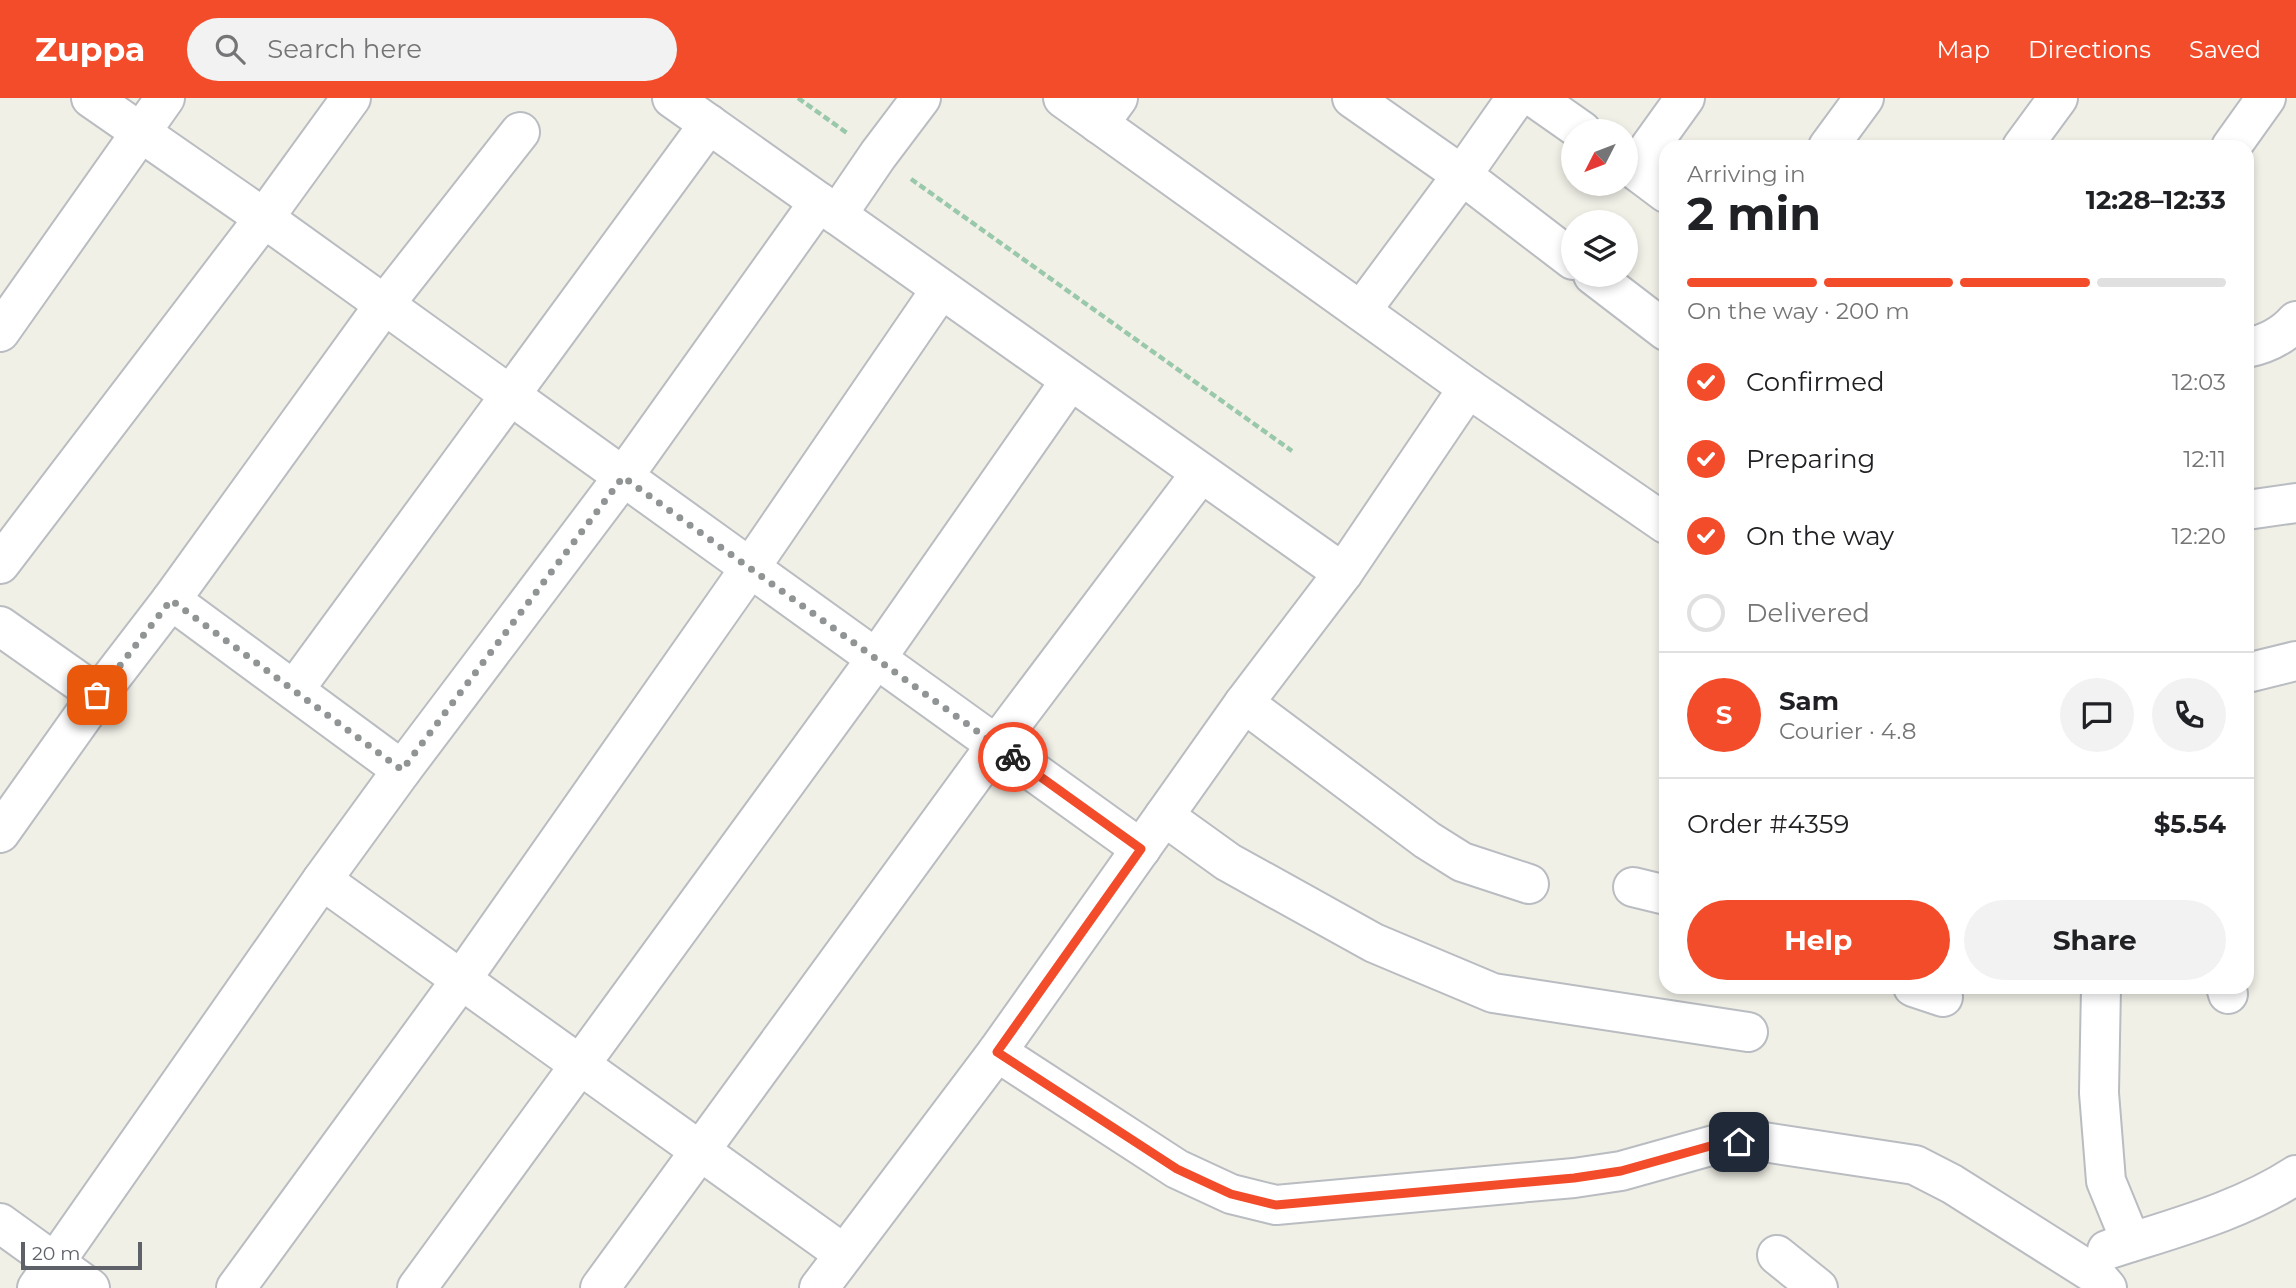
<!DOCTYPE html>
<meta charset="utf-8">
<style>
body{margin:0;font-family:Montserrat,sans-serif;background:#f2f2f2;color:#202124;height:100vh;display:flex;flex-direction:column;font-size:26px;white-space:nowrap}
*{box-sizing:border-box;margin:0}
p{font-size:23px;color:#757577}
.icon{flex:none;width:38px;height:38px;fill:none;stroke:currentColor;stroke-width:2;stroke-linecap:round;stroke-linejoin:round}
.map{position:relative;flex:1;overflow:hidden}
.side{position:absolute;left:1659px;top:42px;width:595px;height:854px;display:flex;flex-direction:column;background:#fff;border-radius:21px;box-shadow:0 4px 10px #0003}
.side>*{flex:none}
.needle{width:46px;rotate:228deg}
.controls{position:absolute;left:1561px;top:21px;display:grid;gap:14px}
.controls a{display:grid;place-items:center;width:77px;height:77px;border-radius:50%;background:#fff;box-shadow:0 4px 10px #0003;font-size:35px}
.scale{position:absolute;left:21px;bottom:18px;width:121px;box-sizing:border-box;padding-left:7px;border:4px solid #5e6268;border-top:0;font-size:19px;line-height:24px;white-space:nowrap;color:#5e6268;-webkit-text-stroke:5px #fff;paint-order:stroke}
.pin{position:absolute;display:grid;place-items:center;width:60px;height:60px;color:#fff;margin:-30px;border-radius:14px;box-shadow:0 4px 10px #0006}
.courier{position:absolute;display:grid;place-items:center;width:70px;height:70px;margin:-35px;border:5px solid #f34c2b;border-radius:50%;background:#fff;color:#222;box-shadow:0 2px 9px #0007}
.head em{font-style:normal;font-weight:700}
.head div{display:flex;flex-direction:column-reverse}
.head{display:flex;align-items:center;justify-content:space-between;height:119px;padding:0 28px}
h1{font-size:46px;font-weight:700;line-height:52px}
.bar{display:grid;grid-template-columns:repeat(4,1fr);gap:10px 7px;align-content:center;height:84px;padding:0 28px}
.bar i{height:9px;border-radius:5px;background:#e0e0e0}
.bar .selected{background:#f34c2b}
.bar p{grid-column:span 4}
.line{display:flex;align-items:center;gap:18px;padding:0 28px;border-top:2px solid #e0e0e0}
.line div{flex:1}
.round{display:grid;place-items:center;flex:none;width:74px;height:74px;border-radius:37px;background:#f2f2f2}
ol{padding:0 28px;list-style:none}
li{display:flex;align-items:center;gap:21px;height:77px}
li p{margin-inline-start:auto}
li .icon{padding:7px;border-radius:50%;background:#f34c2b;color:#fff;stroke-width:4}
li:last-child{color:#757577}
li i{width:38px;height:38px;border:4px solid #e0e0e0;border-radius:50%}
.button{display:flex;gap:14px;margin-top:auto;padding:14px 28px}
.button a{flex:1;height:80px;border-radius:42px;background:#f34c2b;color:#fff;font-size:28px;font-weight:700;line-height:80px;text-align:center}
.button a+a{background:#f2f2f2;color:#202124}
header{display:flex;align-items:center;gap:42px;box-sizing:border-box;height:98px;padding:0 35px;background:#f34c2b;color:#fff}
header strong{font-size:33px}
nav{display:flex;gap:38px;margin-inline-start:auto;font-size:24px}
.search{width:490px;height:63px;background:#f2f2f2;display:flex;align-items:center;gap:18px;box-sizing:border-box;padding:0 24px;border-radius:38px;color:#757577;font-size:26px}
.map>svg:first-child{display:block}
</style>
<header>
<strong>Zuppa</strong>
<div class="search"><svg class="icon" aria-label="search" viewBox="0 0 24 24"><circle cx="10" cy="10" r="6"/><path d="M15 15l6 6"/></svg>Search here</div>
<nav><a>Map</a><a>Directions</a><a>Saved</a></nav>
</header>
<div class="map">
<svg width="2296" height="1190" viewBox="0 0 2296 1190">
<rect width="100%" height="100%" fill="#f1f0e7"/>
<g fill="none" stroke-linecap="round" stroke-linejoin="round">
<defs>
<g id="minor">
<polyline points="91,0 264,120 1141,751"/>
<polyline points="672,0 1343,475"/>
<polyline points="1063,0 1468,290 1666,426"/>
<polyline points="1352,0 1462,77 1573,162"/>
<polyline points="1535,0 1582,33"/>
<polyline points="1099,26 1118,0"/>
<polyline points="1828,49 1864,0"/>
<polyline points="2022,49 2058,0"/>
<polyline points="2231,49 2266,0"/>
<polyline points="1626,65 1666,95"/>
<polyline points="1634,71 1685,0"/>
<polyline points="837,117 878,57 921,0"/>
<polyline points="1593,177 1666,233"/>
<polyline points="1361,213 1462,77 1516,0"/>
<polyline points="0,234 165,0"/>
<path d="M 2247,250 C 2266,246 2283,238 2296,223"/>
<polyline points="2247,412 2296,405"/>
<polyline points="0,466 264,120 351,0"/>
<polyline points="171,502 402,672"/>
<polyline points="0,528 98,597"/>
<polyline points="2247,575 2296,563"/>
<polyline points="294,592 709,26"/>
<polyline points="1244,605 1427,742 1462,764 1529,786"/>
<polyline points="1164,718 1228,764 1374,845 1493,895 1748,934"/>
<polyline points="0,735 98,597 171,502 384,207 520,34"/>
<polyline points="322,782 844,1156"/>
<polyline points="1633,789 1666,797"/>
<polyline points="1913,889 1943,899"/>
<polyline points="2101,889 2099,995 2106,1083 2131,1144"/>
<polyline points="2226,889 2228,896"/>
<polyline points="997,954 1177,1071 1231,1096 1276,1107 1574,1080 1621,1073 1721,1045 1757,1043 1915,1067 1952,1086 2096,1177 2107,1190"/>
<polyline points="0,1125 90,1190"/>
<path d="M 2107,1152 C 2171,1131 2239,1114 2296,1077"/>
<polyline points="1777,1157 1818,1190"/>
<polyline points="37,1190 322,782 402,672 623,379 819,104"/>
<polyline points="236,1190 461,882 750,470 941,191"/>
<polyline points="417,1190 876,561 1070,283"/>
<polyline points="600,1190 996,647 1201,375"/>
<polyline points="819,1190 997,954 1244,605 1343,475 1468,290"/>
</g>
</defs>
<use href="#minor" stroke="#b9bcc1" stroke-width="42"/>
<g stroke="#9ac8ab" stroke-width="4.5" stroke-dasharray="7 3.5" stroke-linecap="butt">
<polyline points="798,0 847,35"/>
<polyline points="911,81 1292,353"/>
</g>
<use href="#minor" stroke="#fff" stroke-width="38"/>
</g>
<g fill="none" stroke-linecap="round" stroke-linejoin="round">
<polyline stroke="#919494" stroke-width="7" stroke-dasharray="0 12.6" points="97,597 171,502 402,672 623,379 1013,659"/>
<polyline stroke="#f34c2b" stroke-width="9" points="1013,659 1141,751 997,954 1177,1071 1231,1096 1276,1107 1574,1080 1621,1073 1721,1045 1739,1044"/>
</g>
</svg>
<div class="controls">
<a><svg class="needle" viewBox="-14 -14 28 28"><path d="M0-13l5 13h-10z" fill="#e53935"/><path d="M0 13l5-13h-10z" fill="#757577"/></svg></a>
<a><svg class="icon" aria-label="layers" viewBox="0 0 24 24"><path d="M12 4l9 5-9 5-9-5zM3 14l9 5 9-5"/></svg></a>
</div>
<div class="scale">20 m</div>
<div class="pin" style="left:97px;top:597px;background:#ea580c"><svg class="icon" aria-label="bag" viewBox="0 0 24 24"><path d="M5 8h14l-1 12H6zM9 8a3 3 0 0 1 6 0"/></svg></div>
<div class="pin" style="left:1739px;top:1044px;background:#1f2937"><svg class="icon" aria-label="home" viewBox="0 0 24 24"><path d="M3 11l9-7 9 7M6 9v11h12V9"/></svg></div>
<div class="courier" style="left:1013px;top:659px"><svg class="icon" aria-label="bike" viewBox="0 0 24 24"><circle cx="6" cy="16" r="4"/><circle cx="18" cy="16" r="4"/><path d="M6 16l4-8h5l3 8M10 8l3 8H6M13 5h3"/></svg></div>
<section class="side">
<div class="head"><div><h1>2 min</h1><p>Arriving in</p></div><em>12:28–12:33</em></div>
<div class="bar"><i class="selected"></i><i class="selected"></i><i class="selected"></i><i></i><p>On the way · 200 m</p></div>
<ol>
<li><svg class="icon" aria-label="check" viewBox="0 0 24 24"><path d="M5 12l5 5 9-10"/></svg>Confirmed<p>12:03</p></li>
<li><svg class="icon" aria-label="check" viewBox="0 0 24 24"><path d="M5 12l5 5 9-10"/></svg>Preparing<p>12:11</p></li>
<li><svg class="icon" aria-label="check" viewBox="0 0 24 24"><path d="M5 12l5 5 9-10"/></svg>On the way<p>12:20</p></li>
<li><i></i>Delivered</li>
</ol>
<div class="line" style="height:126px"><b class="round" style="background:#f34c2b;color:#fff">S</b><div><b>Sam</b><p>Courier · 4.8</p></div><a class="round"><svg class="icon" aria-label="chat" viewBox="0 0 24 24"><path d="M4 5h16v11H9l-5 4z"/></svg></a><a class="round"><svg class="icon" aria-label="phone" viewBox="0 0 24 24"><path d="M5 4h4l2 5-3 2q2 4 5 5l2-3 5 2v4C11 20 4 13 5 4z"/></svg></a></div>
<div class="line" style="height:91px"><div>Order #4359</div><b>$5.54</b></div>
<div class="button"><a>Help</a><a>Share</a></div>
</section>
</div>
